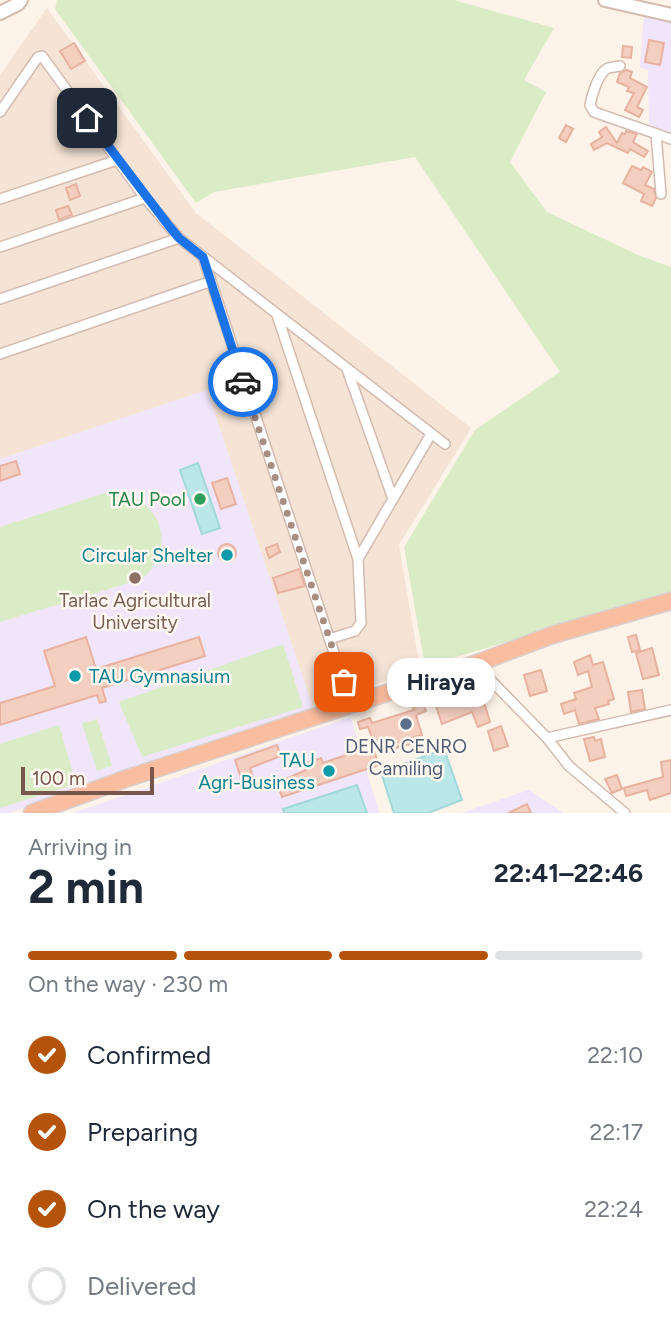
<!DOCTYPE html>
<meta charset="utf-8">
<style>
body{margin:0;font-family:Figtree,sans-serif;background:#f2f2f3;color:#1f2937;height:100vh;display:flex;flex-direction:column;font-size:26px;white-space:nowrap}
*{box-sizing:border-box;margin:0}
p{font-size:23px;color:#747a83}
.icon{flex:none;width:38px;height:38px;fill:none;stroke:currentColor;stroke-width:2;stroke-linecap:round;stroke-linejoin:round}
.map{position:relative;height:813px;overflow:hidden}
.details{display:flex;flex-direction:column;background:#fff;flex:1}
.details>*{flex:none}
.scale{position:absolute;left:21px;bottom:18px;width:133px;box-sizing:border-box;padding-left:7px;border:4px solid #79564b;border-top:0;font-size:19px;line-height:24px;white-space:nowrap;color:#79564b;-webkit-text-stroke:5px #fff7f0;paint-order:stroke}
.pin{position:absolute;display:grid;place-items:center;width:60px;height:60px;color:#fff;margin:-30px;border-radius:14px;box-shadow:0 4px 10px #0006}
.courier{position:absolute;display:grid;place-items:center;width:70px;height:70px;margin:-35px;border:5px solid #1a73e8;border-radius:50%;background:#fff;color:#222;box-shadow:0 2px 9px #0007}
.bubble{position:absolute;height:49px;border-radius:21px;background:#fff;box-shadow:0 4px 10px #0003;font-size:23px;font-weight:700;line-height:49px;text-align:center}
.headline em{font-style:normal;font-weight:700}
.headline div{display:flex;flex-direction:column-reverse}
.headline{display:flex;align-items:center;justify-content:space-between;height:119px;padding:0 28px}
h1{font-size:46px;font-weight:700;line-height:52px}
.bar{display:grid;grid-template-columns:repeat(4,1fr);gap:10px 7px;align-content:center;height:84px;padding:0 28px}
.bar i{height:9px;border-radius:5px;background:#e0e1e3}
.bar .on{background:#b45309}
.bar p{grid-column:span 4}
ol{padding:0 28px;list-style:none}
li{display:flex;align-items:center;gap:21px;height:77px}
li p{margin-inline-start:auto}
li .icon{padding:7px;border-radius:50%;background:#b45309;color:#fff;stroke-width:4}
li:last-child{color:#747a83}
li i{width:38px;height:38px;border:4px solid #e0e1e3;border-radius:50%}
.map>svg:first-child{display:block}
</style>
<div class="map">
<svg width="671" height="813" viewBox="0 0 671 813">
<rect width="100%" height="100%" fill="#fdf3e8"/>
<polygon fill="#f5e4d6" points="47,8 196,213 471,428 399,545 420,668 313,708 207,391 0,459 0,75"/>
<g fill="#f0e5fa">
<polygon points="644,13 671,20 671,136 649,128 648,70 640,67"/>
<polygon points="207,390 313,708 9,813 0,813 0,459"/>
<polygon points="351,717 379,813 73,813"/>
<polygon points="529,790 563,813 461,813"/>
</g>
<g fill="#daecc6">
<polygon points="57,0 454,0 554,28 524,80 546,92 510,162 547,212 638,255 671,267 671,594 425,666 404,547 475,430 560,372 415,157 214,192 196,203 55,9"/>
<path d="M 114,490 C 160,499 179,545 142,579 L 0,622 L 0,527 Z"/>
<polygon points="283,644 303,707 142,757 119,702"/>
<polygon points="97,719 112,766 97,771 82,723"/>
<polygon points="59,725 76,784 0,808 0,744"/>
</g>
<g fill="#bce7e8" stroke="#a1d8da" stroke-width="2">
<polygon points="198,463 220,528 202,534 180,470"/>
<polygon points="444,749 462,800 428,813 394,813 381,772"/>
<polygon points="357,785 367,813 284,813 283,809"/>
</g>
<g fill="#f4cebf" stroke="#e7b29f" stroke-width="2">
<polygon points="649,40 664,43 660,65 645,62"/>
<polygon points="74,43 85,61 71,69 60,51"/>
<polygon points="623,46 632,47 631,58 622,57"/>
<polygon points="626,70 632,72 630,78 647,87 637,107 643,110 639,117 625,110 634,93 627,91 629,87 617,82 620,73"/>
<polygon points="566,125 573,129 566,142 559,138"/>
<polygon points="606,127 617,143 622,133 625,134 626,131 637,134 633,142 648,151 644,157 630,149 628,153 607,143 594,150 591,144 602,137 599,132"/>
<polygon points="632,166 641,170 643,167 652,172 645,185 654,189 656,198 652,206 641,201 644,194 623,183"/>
<polygon points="76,184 80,196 70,200 66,188"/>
<polygon points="68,206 72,215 59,220 56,210"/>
<polygon points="16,461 20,474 0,481 0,466"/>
<polygon points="227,478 236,504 221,509 212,483"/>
<circle cx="227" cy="553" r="9"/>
<polygon points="277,544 280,552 269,558 266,548"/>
<polygon points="299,569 305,586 278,593 273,578"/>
<polygon points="636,635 640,650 632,652 628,637"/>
<polygon points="86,637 96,669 199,637 205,656 102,688 106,701 100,703 97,695 0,725 0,703 55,686 44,651"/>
<polygon points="652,648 659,675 643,679 636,653"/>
<polygon points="590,655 593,665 603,662 614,699 608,701 609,704 595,708 599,719 579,724 575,710 564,714 561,704 576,699 574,693 592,687 588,671 578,675 574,662"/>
<polygon points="541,670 547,691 530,696 524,675"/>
<polygon points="331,673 339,691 329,695 322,677"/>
<polygon points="479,686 490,722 478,727 472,712 442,724 435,703 454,696 454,693 464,689 465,692"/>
<polygon points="642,690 645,709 631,712 628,692"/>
<polygon points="423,704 426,711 416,715 422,735 411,738 413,743 389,750 388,745 376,749 368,727 360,729 358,722 370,718 372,723 414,710 413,708"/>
<polygon points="501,726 508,746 494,751 488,731"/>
<polygon points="594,737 595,741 601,739 605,757 590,761 584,739"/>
<polygon points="277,745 281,756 250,768 254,780 243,784 235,760"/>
<polygon points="358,751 360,755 374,751 379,765 282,797 277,783 306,770 304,764 321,758 323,763"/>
<polygon points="671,760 671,793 650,800 647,790 626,796 624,788 663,777 661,762"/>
<polygon points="617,775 622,789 612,793 605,779"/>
<polygon points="527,804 531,813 508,813"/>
</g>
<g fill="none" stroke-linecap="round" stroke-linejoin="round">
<defs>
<g id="minor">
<path d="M 620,66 C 619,66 609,68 608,68 C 598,73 592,95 590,105 L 594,112 L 671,139"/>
<polyline points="0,112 38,57 42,56 145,198 179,238 445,444"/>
<polyline points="656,134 661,194"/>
<polyline points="0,199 117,160"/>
<polyline points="0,247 145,198"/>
<polyline points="203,257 351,704"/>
<polyline points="0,299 179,238"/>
<polyline points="277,315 358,559 361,623 355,631 329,639"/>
<polyline points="0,354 209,282"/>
<polyline points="347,369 393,499"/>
<polyline points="358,559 431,434"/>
<polyline points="475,664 547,738 569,766 625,813"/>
<polyline points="547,738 671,710"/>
</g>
<g id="tertiary">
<polyline points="605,0 671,15"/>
<polyline points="0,13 18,4 21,0"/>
</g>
<polyline id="trunk" points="32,813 125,779 475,664 552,635 671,601"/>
</defs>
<use href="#minor" stroke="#d3bbb0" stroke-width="12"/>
<use href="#tertiary" stroke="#d3bbb0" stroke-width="16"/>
<use href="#trunk" stroke="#d9d0cd" stroke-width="19"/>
<use href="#minor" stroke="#fff" stroke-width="9"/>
<use href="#tertiary" stroke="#fff" stroke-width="12"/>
<use href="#trunk" stroke="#fbbd9f" stroke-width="16"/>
</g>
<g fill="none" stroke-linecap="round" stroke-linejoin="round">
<polyline stroke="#a78d82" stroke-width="7" stroke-dasharray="0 12.6" points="243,382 344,682"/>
<polyline stroke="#1a73e8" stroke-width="9" points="87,118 169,226 179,238 203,257 243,382"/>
</g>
<circle fill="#2e9e5b" stroke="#fff7f0" stroke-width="2.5" cx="200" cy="499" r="7"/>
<g fill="#0f9aa8" stroke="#fff7f0" stroke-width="2.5">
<circle cx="227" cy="555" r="7"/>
<circle cx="75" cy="676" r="7"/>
<circle cx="329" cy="771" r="7"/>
</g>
<circle fill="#8d6e63" stroke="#fff7f0" stroke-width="2.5" cx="135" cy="578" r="7"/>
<circle fill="#5c6f8a" stroke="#fff7f0" stroke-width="2.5" cx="406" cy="724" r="7"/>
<g text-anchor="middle" stroke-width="5" stroke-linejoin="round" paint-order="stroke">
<g font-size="19" fill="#27864d" stroke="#fff7f0" text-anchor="end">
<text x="186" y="506">TAU Pool</text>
</g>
<g font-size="19" fill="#0d838f" stroke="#fff7f0" text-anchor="end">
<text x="213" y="562">Circular Shelter</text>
<text x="89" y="683" text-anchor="start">TAU Gymnasium</text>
<text x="315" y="767">TAU<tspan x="315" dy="22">Agri-Business</tspan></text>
</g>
<g font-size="19" fill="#785e54" stroke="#fff7f0">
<text x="135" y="607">Tarlac Agricultural<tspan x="135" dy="22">University</tspan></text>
</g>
<g font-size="19" fill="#4e5e75" stroke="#fff7f0">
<text x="406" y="753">DENR CENRO<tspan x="406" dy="22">Camiling</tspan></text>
</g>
</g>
</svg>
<div class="scale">100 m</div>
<div class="pin" style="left:344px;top:682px;background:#ea580c"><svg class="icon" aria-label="bag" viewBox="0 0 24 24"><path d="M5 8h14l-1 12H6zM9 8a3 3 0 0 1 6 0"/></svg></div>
<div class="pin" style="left:87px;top:118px;background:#1f2937"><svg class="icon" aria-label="home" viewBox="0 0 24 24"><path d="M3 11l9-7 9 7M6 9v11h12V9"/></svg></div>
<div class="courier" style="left:243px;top:382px"><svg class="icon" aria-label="car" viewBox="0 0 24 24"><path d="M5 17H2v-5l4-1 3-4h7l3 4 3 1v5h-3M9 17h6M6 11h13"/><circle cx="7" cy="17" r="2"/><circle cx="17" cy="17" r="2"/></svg></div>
<div class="bubble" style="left:387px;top:658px;width:108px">Hiraya</div>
</div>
<section class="details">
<div class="headline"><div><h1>2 min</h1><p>Arriving in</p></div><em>22:41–22:46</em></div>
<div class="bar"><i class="on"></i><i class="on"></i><i class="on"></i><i></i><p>On the way · 230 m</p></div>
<ol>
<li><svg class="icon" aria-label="check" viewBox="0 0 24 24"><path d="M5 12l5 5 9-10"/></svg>Confirmed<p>22:10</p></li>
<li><svg class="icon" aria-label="check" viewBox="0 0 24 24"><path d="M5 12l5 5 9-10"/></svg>Preparing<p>22:17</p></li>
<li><svg class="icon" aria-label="check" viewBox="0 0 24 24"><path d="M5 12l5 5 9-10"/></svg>On the way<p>22:24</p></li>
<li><i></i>Delivered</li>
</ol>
</section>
